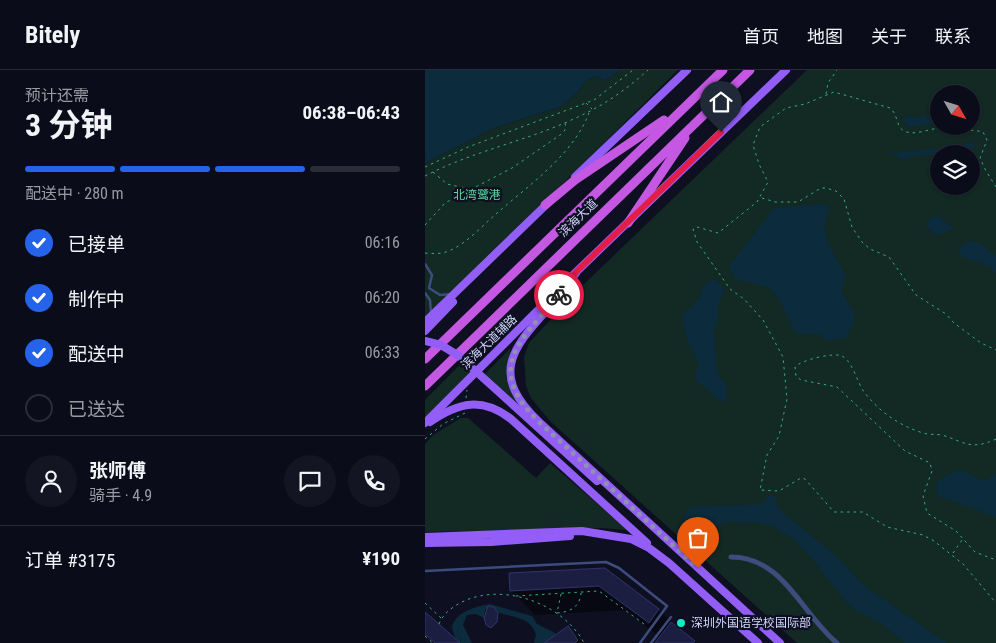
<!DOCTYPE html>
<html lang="zh">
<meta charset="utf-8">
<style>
body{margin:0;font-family:"Roboto Condensed","Noto Sans SC",sans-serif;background:#131522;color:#f1f3f6;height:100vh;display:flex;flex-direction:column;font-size:19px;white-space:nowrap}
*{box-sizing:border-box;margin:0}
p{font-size:16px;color:#999ba2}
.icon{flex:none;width:28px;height:28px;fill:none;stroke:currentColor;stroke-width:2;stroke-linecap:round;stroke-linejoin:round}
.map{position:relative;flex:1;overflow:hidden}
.side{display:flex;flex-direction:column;background:#0a0c19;width:425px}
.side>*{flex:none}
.needle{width:32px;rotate:129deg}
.controls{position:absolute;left:505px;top:15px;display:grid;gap:10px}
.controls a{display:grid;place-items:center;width:50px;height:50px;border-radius:50%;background:#0a0c19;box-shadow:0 1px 4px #0004,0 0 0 1px #2a2c38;font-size:25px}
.pin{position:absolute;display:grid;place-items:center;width:42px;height:42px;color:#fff;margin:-51px -21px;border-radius:50% 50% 50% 0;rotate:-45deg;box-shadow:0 0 5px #0007}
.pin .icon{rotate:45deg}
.courier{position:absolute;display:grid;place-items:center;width:50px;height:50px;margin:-25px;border:4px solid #e11d48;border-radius:50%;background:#fff;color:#222;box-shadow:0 1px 6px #0007}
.summary em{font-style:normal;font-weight:700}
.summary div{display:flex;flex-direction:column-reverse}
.summary{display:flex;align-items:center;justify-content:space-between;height:85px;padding:0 25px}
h1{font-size:32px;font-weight:700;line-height:38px}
.bar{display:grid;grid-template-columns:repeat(4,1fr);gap:8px 5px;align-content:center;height:60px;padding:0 25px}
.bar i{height:6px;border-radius:4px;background:#2a2c38}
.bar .active{background:#2563eb}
.bar p{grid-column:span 4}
.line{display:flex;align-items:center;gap:12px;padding:0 25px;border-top:1px solid #2a2c38}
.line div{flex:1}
.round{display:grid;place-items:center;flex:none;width:52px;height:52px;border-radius:26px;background:#131522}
ol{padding:0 25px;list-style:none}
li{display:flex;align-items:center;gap:15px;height:55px}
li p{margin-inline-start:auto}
li .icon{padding:5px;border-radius:50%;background:#2563eb;color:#fff;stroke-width:4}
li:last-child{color:#999ba2}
li i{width:28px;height:28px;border:2px solid #2a2c38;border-radius:50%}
header{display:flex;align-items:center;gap:30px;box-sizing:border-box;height:70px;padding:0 25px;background:#0a0c19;border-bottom:1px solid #2a2c38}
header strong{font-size:24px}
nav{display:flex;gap:28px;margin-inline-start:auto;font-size:18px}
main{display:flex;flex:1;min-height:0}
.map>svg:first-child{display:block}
</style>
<header>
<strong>Bitely</strong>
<nav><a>首页</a><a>地图</a><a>关于</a><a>联系</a></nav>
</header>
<main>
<section class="side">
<div class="summary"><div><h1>3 分钟</h1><p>预计还需</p></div><em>06:38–06:43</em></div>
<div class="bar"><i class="active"></i><i class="active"></i><i class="active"></i><i></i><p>配送中 · 280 m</p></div>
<ol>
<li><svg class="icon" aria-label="check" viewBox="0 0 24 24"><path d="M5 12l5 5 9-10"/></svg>已接单<p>06:16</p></li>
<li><svg class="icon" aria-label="check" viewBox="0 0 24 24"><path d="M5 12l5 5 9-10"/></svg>制作中<p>06:20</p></li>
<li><svg class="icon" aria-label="check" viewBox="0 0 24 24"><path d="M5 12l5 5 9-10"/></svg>配送中<p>06:33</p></li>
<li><i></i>已送达</li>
</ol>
<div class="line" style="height:90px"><a class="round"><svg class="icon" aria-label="person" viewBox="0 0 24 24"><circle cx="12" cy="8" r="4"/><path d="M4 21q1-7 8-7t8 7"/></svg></a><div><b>张师傅</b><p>骑手 · 4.9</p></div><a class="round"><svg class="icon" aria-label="chat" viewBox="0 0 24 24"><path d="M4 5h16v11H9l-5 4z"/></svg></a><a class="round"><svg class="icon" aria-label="phone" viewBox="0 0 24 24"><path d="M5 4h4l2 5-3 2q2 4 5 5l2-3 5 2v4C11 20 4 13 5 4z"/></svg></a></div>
<div class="line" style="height:65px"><div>订单 #3175</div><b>¥190</b></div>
</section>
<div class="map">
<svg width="571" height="573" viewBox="0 0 571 573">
<rect width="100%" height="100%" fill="#0e1021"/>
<g fill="#122a23" fill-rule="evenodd">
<polygon points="196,0 253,0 0,250 0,93 69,58 135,37 152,23 162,10 172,6 180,11"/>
<path d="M 382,0 L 571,0 L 571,573 L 372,573 L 125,351 L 106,328 L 101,316 L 99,287 L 104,273 L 156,217 ZM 514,24 L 546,24 L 546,56 L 514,56 ZM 514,84 L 546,84 L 546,116 L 514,116 Z"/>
<path d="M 86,278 C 80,300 81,315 93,334 L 59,305 Z"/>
<polygon points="37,293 46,302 0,349 0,330"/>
<polygon points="36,348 43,348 111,408 125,393 203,460 177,458 0,462 0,374 8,365"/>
</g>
<g fill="#0c2b3c">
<polygon points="0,0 196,0 180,11 172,6 162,10 152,23 135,37 69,58 0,93"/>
<polygon points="514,46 514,53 483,57 478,50 479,47"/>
<polygon points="553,71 543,83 489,86 480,90 462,83 526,78"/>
<path d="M 397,134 L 403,136 L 404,141 C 391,160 411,188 421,205 L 417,221 C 428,246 436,238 422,267 L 403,271 L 393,264 L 375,264 L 369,261 L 352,225 L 343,217 L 310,209 L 304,196 L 349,138 Z"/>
<polygon points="511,145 527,156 527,160 513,165 507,163 501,153"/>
<path d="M 546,171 C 561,173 560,180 571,185 L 571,203 L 564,196 L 537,187 L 533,181 L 538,174 Z"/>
<path d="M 291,209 L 300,221 L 294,231 L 292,254 L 289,260 L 292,304 L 301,314 L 301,332 C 288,330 283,316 272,313 L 270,305 L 274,295 L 262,269 L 257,245 L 275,228 C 276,216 280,212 291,209 Z"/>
<polygon points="532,401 538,401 559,411 571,404 571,447 513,426 511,418 513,410"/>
<polygon points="343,426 351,426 351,433 356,441 408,483 441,517 522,573 480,573 457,554 431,541 420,531 385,486 367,468 346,456 335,453 303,452 268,462 259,457 259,445 266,437 337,434"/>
<path d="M 65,534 L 107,546 L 112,554 L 130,563 L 137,573 L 109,573 L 111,565 C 106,547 89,548 75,543 C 72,542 70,538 66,536 L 60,540 L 59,548 L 51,544 L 42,545 L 38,555 L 47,573 L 32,573 L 27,558 C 29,542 52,536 65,534 Z"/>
</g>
<g fill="#0007">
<polygon points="179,500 233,540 271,573 230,573 235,567 200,540 110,545 86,520"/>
<polygon points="143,558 159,573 121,573"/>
</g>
<g fill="#1c1e41" stroke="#2f346b">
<polygon points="180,498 234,539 224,553 174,516 85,521 84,503"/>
<polygon points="63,536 69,537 73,543 72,552 66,558 61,555 59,548"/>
<polygon points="0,542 14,554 35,573 10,573 0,564"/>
<polygon points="246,552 270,571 268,573 230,573"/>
<polygon points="143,556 153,570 150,573 119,573"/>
</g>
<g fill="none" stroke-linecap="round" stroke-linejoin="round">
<g stroke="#35ac84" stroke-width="1" stroke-dasharray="2.5 4" stroke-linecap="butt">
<polyline points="401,24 403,13 412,0"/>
<polyline points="161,33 167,39"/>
<polyline points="0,97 43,77 169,30 208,0"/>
<polyline points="8,102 22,114 43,119"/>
<path d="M 0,106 C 50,80 107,70 157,45 C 181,34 203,18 223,0"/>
<path d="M 571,117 L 561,101 L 555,88 L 562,70 L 558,62 C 551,60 522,58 514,58 C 504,59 489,66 479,61 C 471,57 473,44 465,38 L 409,22 L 380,34 L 361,38 L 335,57 L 328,75 L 334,94 L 343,112 L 332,132 L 293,163 L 272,157 L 268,159 L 272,172 L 305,219 L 319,229 L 338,250 L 358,287 L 362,329 L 354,366 L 342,385 L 335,420 L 354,421 L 376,408 L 380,409 L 409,442 L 438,442 L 462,457 L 498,465 L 509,471 L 538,494 L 571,533"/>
<polyline points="337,128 350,132 373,132 396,118 401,118 411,121 419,129 427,157 437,172 445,179 464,187 491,225 521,244 529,253 556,273 571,280"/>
<polyline points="0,155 20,133 87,98 138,63 141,58 140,53"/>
<path d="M 0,183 C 9,184 18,184 26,180 C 43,172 57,156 71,144 C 104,115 148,85 164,43"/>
<polyline points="41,328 42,320"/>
<polyline points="0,369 18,354 40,343"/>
<path d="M 571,369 C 545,381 540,372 517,365 C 510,364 504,365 498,363 C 473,355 455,342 439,322 C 432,312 428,292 417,286 C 409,282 376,290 370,297 L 371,306 L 376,310 L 412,317 L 480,381 L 505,393 L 507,401 L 498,426 L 502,443 L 531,461 L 550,482 L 571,490"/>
<polyline points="528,483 537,470"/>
<path d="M 136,524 L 132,543 C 145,542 155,537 156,523"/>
<polyline points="91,526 174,521 219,554"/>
<polyline points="0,533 16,548"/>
<path d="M 14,554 C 18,544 26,538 35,533 C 76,511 138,533 159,573"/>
<polyline points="0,566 8,573"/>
</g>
<g stroke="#3c4c7d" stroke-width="2.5">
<polyline points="0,194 7,205 4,218 15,225 26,224"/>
<polyline points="0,223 5,230 6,242"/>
<polyline points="0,501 181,492 194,498 242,536 215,573"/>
<polyline points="226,573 246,547"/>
</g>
<path stroke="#3c4c7d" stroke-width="5" d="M 306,487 C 359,487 377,545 412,573"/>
<g stroke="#935ef6" stroke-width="8">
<polyline points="150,107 262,0"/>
<path d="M 151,203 C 142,215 133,227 123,239 C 85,280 66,306 114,352 L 355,573"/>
<polyline points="148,205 361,0"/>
<polyline points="0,252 124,132"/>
<polyline points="0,261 28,232"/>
<path d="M 5,352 C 34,332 57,327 86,349 L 222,473"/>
<polyline points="0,353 131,222"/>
<polyline points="0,467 157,461 206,469 224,478 244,493 333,573"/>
<polyline points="0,473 66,472 145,466"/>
</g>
<g stroke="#c458e2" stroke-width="9">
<polyline points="120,135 150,110 239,50"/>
<polyline points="203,153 260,68"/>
<polyline points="0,289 298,0"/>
<polyline points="0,316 325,0"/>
</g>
<polyline stroke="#935ef6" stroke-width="8" points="0,271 16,275 34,286 172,411"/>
</g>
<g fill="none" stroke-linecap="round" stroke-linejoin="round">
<path stroke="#8d92af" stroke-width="5" stroke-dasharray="0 9" d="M 134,225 C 96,271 58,297 114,352 L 273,498"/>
<polyline stroke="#e11d48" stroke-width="6" points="134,225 151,202 296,62"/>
</g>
<circle fill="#0decc4" stroke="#0e1021" stroke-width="2" cx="256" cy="553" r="5"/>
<g text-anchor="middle" stroke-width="4.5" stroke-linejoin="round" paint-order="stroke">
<g font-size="12" fill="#61d899" stroke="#0e1021">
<text x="52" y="129">北湾鹭港</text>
</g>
<g font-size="12" fill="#d1d8fc" stroke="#0e1021">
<text transform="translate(153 148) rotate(-44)" y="4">滨海大道</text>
<text transform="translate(64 272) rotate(-44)" y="4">滨海大道辅路</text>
</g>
<g font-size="12" fill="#d1d8fc" stroke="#0e1021" text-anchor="start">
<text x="266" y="557">深圳外国语学校国际部</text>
</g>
</g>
</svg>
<div class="controls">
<a><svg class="needle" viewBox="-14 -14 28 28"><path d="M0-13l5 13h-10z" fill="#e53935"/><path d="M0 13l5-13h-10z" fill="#999ba2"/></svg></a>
<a><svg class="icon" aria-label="layers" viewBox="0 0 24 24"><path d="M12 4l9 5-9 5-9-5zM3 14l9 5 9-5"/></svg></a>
</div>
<div class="pin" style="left:273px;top:498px;background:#ea580c"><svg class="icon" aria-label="bag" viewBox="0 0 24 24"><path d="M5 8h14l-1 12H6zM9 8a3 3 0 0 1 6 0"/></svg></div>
<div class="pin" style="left:296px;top:62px;background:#1f2937"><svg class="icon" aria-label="home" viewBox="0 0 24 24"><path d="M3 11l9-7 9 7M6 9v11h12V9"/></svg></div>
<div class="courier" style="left:134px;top:225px"><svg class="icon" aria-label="bike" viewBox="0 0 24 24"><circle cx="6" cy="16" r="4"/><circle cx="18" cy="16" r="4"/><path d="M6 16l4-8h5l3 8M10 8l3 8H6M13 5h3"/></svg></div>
</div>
</main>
